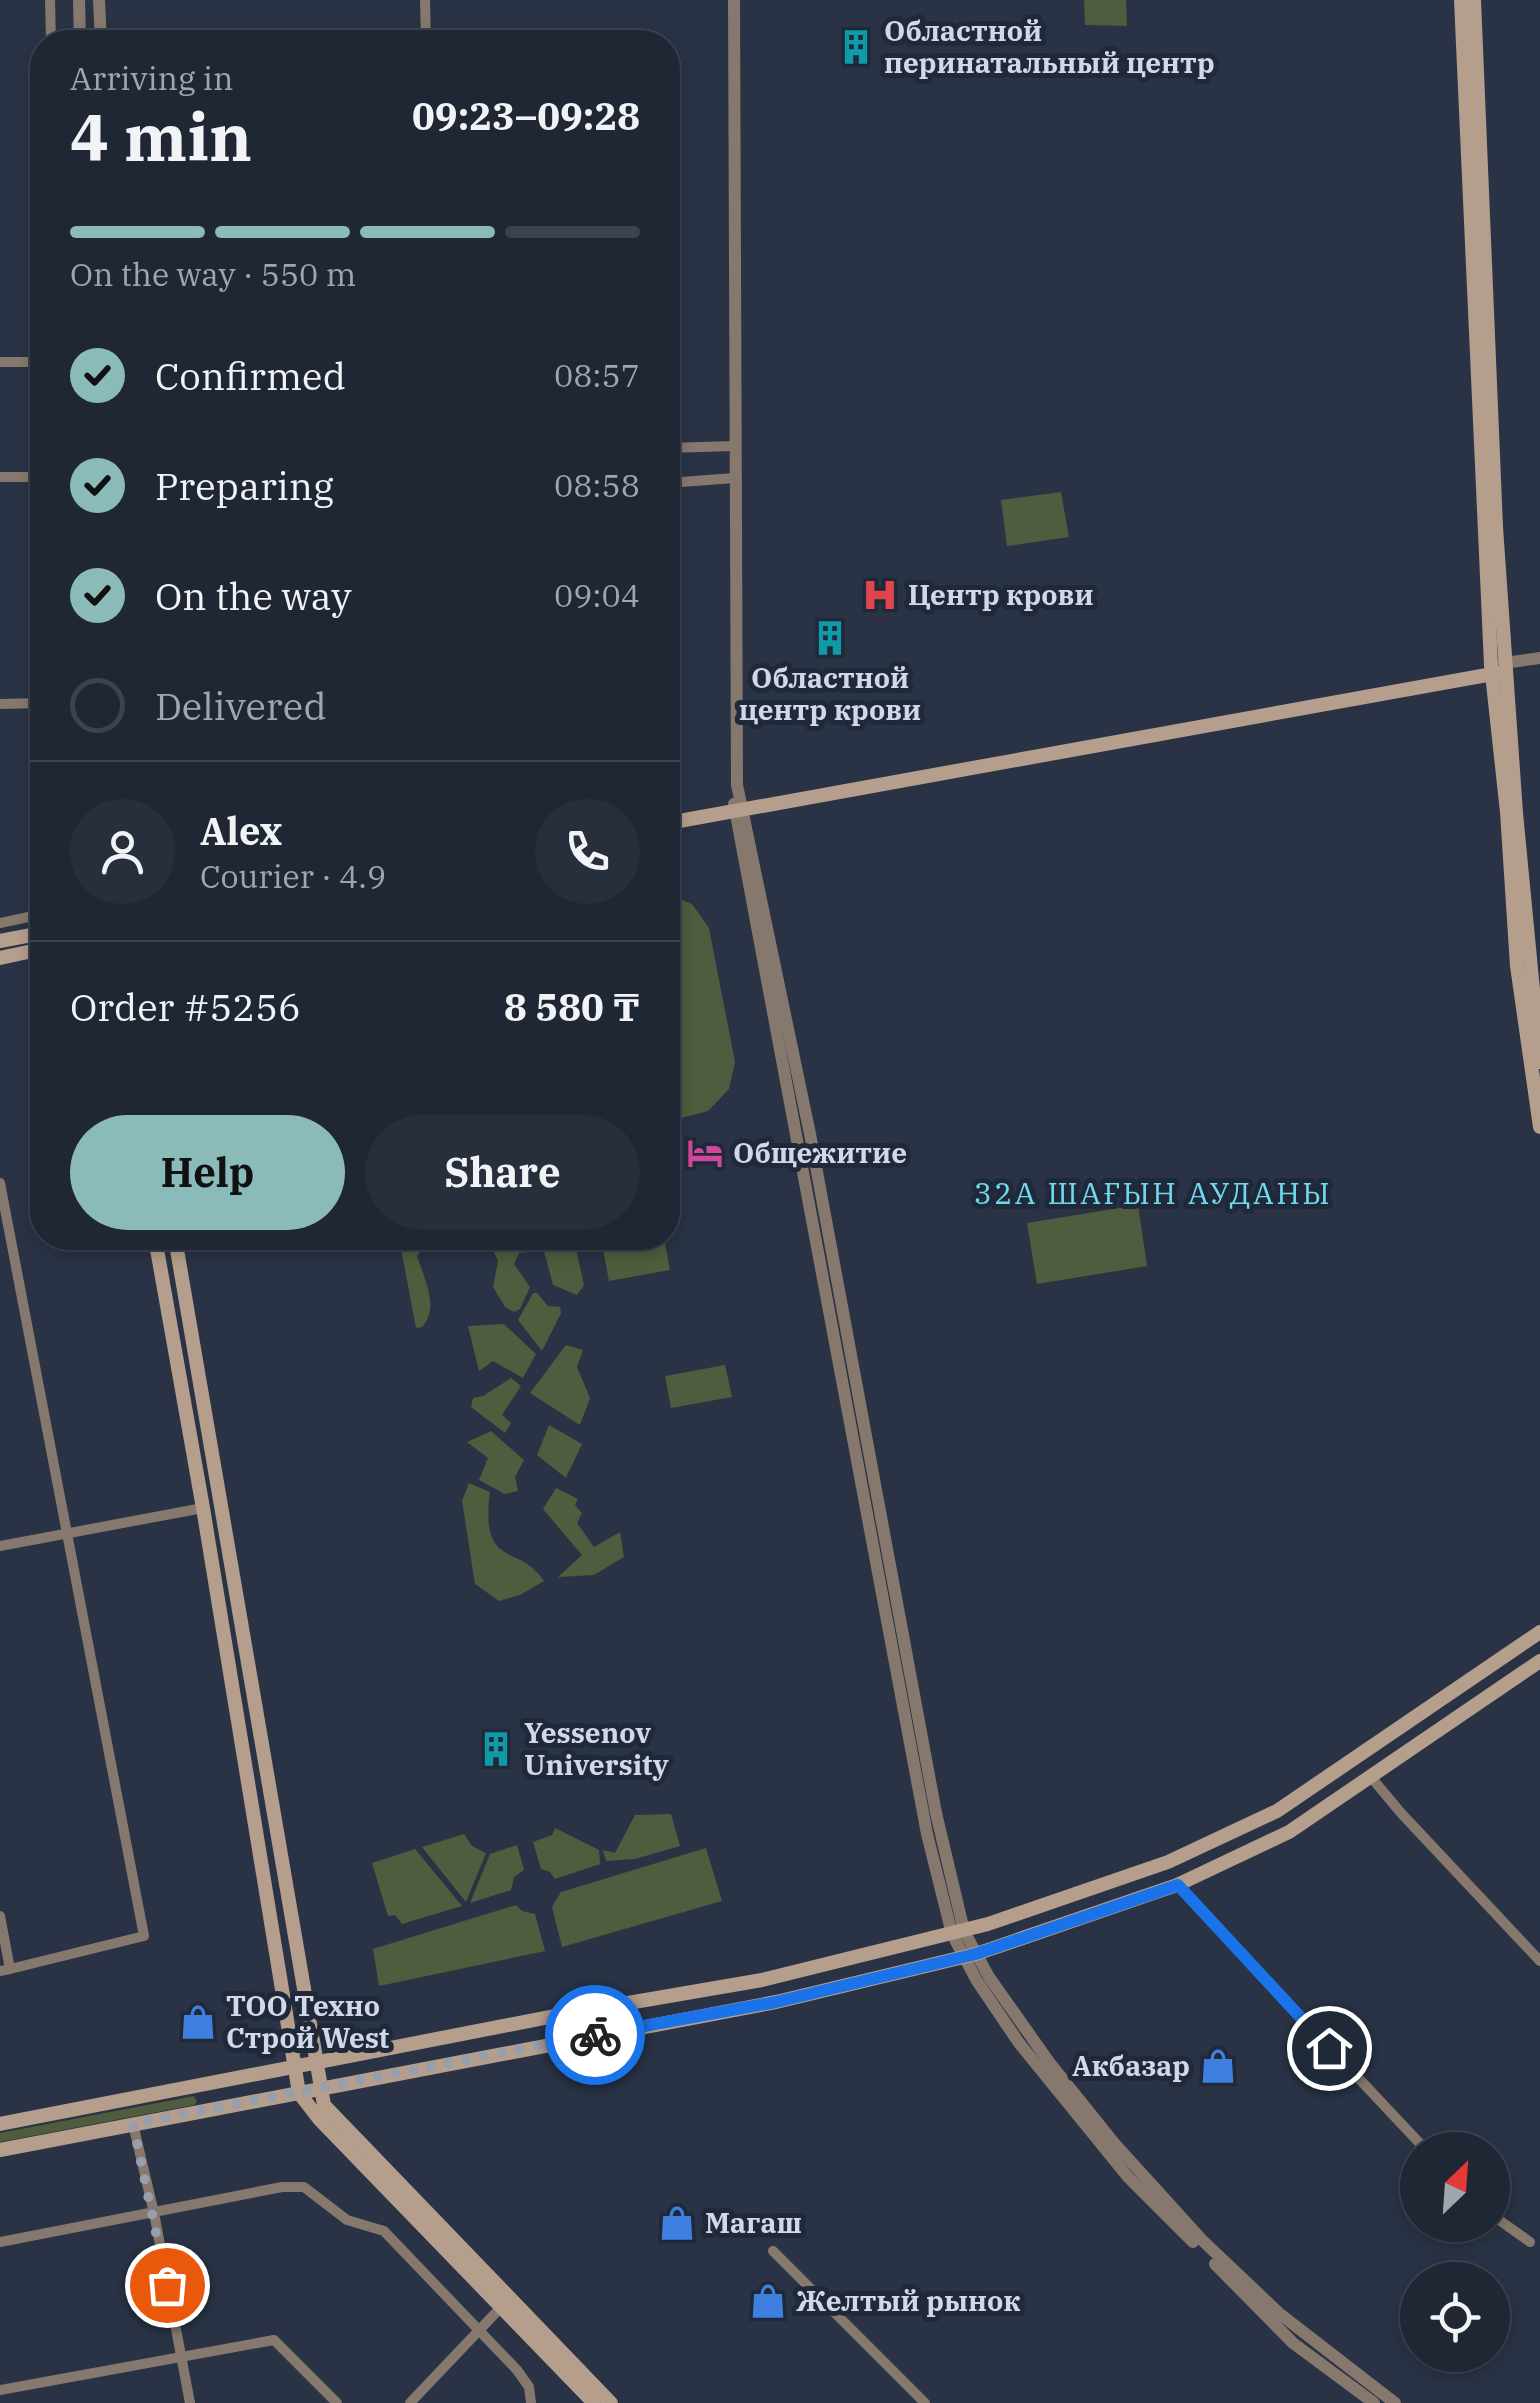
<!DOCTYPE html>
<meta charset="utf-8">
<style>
body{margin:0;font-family:"IBM Plex Serif",serif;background:#272e3c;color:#f1f3f6;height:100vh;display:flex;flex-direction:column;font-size:38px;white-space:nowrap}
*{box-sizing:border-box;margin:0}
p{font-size:32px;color:#a1a5ac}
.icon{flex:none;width:55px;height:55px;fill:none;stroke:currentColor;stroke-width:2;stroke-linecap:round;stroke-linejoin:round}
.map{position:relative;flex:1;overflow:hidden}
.panel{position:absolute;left:30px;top:30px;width:650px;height:1220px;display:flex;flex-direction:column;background:#1f2634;border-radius:40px;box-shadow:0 5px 15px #0003,0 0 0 2px #3c434f}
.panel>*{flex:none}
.needle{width:65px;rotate:25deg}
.buttons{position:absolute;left:1400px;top:2132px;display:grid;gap:20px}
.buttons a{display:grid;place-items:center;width:110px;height:110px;border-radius:50%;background:#1f2634;box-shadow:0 5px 15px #0003,0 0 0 2px #3c434f;font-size:50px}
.pin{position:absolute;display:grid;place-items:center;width:85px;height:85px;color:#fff;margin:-42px;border:5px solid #fff;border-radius:50%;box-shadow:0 2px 10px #0007}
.courier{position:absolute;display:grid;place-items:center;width:100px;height:100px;margin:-50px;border:8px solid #1a73e8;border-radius:50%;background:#fff;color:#222;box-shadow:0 2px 12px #0007}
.head em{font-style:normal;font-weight:800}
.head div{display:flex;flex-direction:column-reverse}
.head{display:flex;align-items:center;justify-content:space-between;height:170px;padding:0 40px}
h1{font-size:65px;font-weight:800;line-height:75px}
.bar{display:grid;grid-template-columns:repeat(4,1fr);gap:15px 10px;align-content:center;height:120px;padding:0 40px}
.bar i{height:12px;border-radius:8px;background:#3c434f}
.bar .current{background:#8bbbb9}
.bar p{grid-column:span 4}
.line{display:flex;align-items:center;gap:25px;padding:0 40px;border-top:2px solid #3c434f}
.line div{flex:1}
.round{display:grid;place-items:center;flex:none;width:105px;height:105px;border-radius:52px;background:#272e3c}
ol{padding:0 40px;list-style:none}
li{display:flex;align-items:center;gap:30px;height:110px}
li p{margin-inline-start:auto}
li .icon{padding:10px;border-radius:50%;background:#8bbbb9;color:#111;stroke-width:4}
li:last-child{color:#a1a5ac}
li i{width:55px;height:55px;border:5px solid #3c434f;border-radius:50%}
.cta{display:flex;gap:20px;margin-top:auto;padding:20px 40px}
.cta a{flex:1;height:115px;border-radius:60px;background:#8bbbb9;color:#111;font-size:40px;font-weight:800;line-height:115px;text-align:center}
.cta a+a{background:#272e3c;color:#f1f3f6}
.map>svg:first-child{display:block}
</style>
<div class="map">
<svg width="1540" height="2403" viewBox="0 0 1540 2403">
<rect width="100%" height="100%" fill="#293345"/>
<g fill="#4f5c3d">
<polygon points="1084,0 1126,0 1127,26 1085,25"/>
<polygon points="1061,492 1069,537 1007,546 1001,500"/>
<polygon points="668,894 692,904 709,928 735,1062 729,1089 708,1111 670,1121 668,1120"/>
<polygon points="1138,1205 1147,1266 1037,1284 1027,1223"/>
<path d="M 399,1238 L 442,1238 L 426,1243 L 417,1256 C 424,1278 440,1308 422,1327 L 416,1328 Z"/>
<polygon points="570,1238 574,1240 584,1285 577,1295 553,1285 544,1251 519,1253 514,1264 530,1287 520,1309 514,1312 505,1307 493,1287 498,1261 488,1239"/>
<polygon points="664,1238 670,1270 609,1281 603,1249"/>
<polygon points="533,1293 537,1293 548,1306 560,1307 561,1313 542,1351 518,1320"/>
<polygon points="504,1324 536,1354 523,1378 493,1361 479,1371 468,1326"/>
<polygon points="566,1345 583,1350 577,1367 590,1398 580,1425 530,1393"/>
<polygon points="725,1365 732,1397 671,1408 665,1376"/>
<polygon points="511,1378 521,1386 502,1415 511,1423 505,1433 471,1407 473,1398 483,1396"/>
<polygon points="549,1425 582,1444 566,1478 537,1455"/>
<polygon points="491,1431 524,1460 515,1477 518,1491 505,1494 479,1480 488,1458 467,1442"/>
<path d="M 469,1483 L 490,1492 C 480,1571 519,1542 544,1581 L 520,1595 L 499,1601 L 475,1584 L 462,1501 Z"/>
<polygon points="556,1488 578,1499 575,1505 582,1513 577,1523 594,1547 620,1532 624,1557 594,1575 558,1577 582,1555 543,1509"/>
<polygon points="671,1814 680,1846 635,1859 606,1861 603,1850 615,1853 635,1815"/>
<polygon points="555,1828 599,1850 600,1864 555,1879 550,1872 541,1869 533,1842 552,1835"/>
<polygon points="464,1834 472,1846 486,1853 466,1902 422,1847"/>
<polygon points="517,1845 524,1870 514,1877 511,1890 470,1903 490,1854"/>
<polygon points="706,1848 722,1901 562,1947 552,1907 561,1892"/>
<polygon points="415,1849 462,1906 402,1924 395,1915 388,1916 372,1863"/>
<polygon points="516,1905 522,1911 535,1914 545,1951 379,1986 373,1949"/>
<polygon points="194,2096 197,2102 194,2105 0,2142 0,2133"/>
</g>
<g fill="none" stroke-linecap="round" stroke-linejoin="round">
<g stroke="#86786c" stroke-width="10">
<polyline points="50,0 51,42"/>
<polyline points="425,0 426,42"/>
<polyline points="0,362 42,362"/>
<polyline points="668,448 734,446"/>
<polyline points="0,477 42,477"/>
<polyline points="668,483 734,478"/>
<polyline points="0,704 42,703"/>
<polyline points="0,923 42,914"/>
<polyline points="0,1183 144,1936 10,1969"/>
<polyline points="0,1546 203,1508"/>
<polyline points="1371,1777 1401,1813 1540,1961"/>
<polyline points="1177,1885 1426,2150"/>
<polyline points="0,1916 10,1969 0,1971"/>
<polyline points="133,2124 154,2213 190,2403"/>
<polyline points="1492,2215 1530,2242"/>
<polyline points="0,2242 282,2187 304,2187 347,2220 384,2231 517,2370 529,2387 531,2403"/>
<polyline points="773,2251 925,2403"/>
<polyline points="0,2390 274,2340 337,2403"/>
<polyline points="410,2403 506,2302"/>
</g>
<g stroke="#86786c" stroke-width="12">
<polyline points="79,0 80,42"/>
<polyline points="99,0 101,42"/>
<polyline points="734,0 737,785 810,1134 936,1813 964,1931 989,1977 1049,2062 1114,2143 1202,2240 1280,2314 1395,2403"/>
<polyline points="1504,663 1540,658"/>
<polyline points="734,804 927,1834 952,1934 977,1981 1019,2043 1128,2177 1193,2242"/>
<polyline points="1215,2264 1293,2343 1374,2403"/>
</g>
<g stroke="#b59e8b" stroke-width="14">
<polyline points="1461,0 1491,665 1507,812 1517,966 1540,1127"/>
<polyline points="1474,0 1496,527 1516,813 1540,1062"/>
<polyline points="668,823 1498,673"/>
<polyline points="0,941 42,933"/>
<polyline points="0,958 42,949"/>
<polyline points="155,1238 203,1508 299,2093 320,2120 594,2403"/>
<polyline points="175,1238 324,2105 611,2403"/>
<polyline points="0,2124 570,2013 762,1980 988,1924 1168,1862 1277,1811 1540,1632"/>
<polyline points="0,2150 776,2002 976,1954 1177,1885 1289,1832 1540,1661"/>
</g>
</g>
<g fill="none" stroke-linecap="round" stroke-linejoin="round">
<polyline stroke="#979eac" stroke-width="10" stroke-dasharray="0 18" points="167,2285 133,2124 595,2035"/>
<polyline stroke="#1a73e8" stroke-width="12" points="595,2035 776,2002 976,1954 1178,1885 1329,2048"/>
</g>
<defs>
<symbol id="building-bare" viewBox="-9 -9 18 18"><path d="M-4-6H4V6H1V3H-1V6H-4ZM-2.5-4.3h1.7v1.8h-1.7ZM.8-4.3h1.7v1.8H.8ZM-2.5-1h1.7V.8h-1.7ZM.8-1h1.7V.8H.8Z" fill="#0f9aa8" stroke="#1f293a" stroke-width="2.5" paint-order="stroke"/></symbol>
<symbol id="hospital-bare" viewBox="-9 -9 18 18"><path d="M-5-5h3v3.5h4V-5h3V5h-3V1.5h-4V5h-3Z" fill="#e0444e" stroke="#1f293a" stroke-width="2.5" paint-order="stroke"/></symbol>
<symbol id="hotel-bare" viewBox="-9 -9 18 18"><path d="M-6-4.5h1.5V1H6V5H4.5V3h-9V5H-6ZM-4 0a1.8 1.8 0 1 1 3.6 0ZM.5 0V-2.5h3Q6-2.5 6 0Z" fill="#d1479c" stroke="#1f293a" stroke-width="2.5" paint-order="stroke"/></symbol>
<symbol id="shop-bare" viewBox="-9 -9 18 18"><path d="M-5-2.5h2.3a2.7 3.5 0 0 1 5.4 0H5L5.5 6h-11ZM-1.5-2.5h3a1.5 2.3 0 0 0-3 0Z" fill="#3f7fe0" stroke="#1f293a" stroke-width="2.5" paint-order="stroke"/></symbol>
</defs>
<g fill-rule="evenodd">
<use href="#building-bare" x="831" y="22" width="50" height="50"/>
<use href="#hospital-bare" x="855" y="570" width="50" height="50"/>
<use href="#building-bare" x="805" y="613" width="50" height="50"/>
<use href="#hotel-bare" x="680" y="1128" width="50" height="50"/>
<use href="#building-bare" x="471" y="1724" width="50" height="50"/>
<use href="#shop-bare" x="173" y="1997" width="50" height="50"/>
<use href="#shop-bare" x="1193" y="2041" width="50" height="50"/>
<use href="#shop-bare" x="652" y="2198" width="50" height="50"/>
<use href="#shop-bare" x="743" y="2276" width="50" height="50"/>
</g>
<g text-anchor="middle" stroke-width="10" stroke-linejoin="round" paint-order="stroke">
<g font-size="28" font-weight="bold" fill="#d2d8e4" stroke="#1f293a" text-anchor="start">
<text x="884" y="41">Областной<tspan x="884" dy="32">перинатальный центр</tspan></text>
<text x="908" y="605">Центр крови</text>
<text x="830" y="688" text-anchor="middle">Областной<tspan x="830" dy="32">центр крови</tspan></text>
<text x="733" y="1163">Общежитие</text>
<text x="524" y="1743">Yessenov<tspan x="524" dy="32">University</tspan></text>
<text x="226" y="2016">ТОО Техно<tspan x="226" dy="32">Строй West</tspan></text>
<text x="1190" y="2076" text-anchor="end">Акбазар</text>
<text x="705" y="2233">Магаш</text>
<text x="796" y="2311">Желтый рынок</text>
</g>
<g font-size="30" letter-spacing="2.5" fill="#72d9ed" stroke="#1f293a">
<text x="1153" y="1204">32А ШАҒЫН АУДАНЫ</text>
</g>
</g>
</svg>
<div class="buttons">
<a><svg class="needle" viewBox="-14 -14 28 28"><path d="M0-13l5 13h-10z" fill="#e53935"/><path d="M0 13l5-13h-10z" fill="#a1a5ac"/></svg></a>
<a><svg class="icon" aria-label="locate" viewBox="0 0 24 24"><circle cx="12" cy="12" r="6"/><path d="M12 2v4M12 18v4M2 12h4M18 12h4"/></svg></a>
</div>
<div class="pin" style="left:167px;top:2285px;background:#ea580c"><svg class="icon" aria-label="bag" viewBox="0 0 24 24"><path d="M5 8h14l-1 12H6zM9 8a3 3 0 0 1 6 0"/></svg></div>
<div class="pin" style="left:1329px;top:2048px;background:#1f2937"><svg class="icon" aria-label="home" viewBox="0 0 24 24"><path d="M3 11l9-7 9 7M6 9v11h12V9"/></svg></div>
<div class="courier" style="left:595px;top:2035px"><svg class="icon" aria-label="bike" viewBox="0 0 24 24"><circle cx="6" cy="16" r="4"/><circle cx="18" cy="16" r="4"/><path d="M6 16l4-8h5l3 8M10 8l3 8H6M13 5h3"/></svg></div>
<section class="panel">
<div class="head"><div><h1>4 min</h1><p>Arriving in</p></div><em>09:23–09:28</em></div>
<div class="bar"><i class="current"></i><i class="current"></i><i class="current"></i><i></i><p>On the way · 550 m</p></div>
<ol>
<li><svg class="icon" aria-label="check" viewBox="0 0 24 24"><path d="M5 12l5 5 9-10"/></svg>Confirmed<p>08:57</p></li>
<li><svg class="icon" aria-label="check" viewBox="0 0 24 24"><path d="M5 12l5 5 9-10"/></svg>Preparing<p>08:58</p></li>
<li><svg class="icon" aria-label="check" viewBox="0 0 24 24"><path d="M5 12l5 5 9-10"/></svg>On the way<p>09:04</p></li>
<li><i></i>Delivered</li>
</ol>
<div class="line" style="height:180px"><a class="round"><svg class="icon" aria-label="person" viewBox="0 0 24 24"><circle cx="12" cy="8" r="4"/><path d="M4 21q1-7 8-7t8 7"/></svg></a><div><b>Alex</b><p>Courier · 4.9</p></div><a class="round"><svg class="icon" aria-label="phone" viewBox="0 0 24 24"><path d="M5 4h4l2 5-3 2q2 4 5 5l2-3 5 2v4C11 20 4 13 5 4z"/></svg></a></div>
<div class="line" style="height:130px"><div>Order #5256</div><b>8 580 ₸</b></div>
<div class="cta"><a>Help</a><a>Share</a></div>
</section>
</div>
